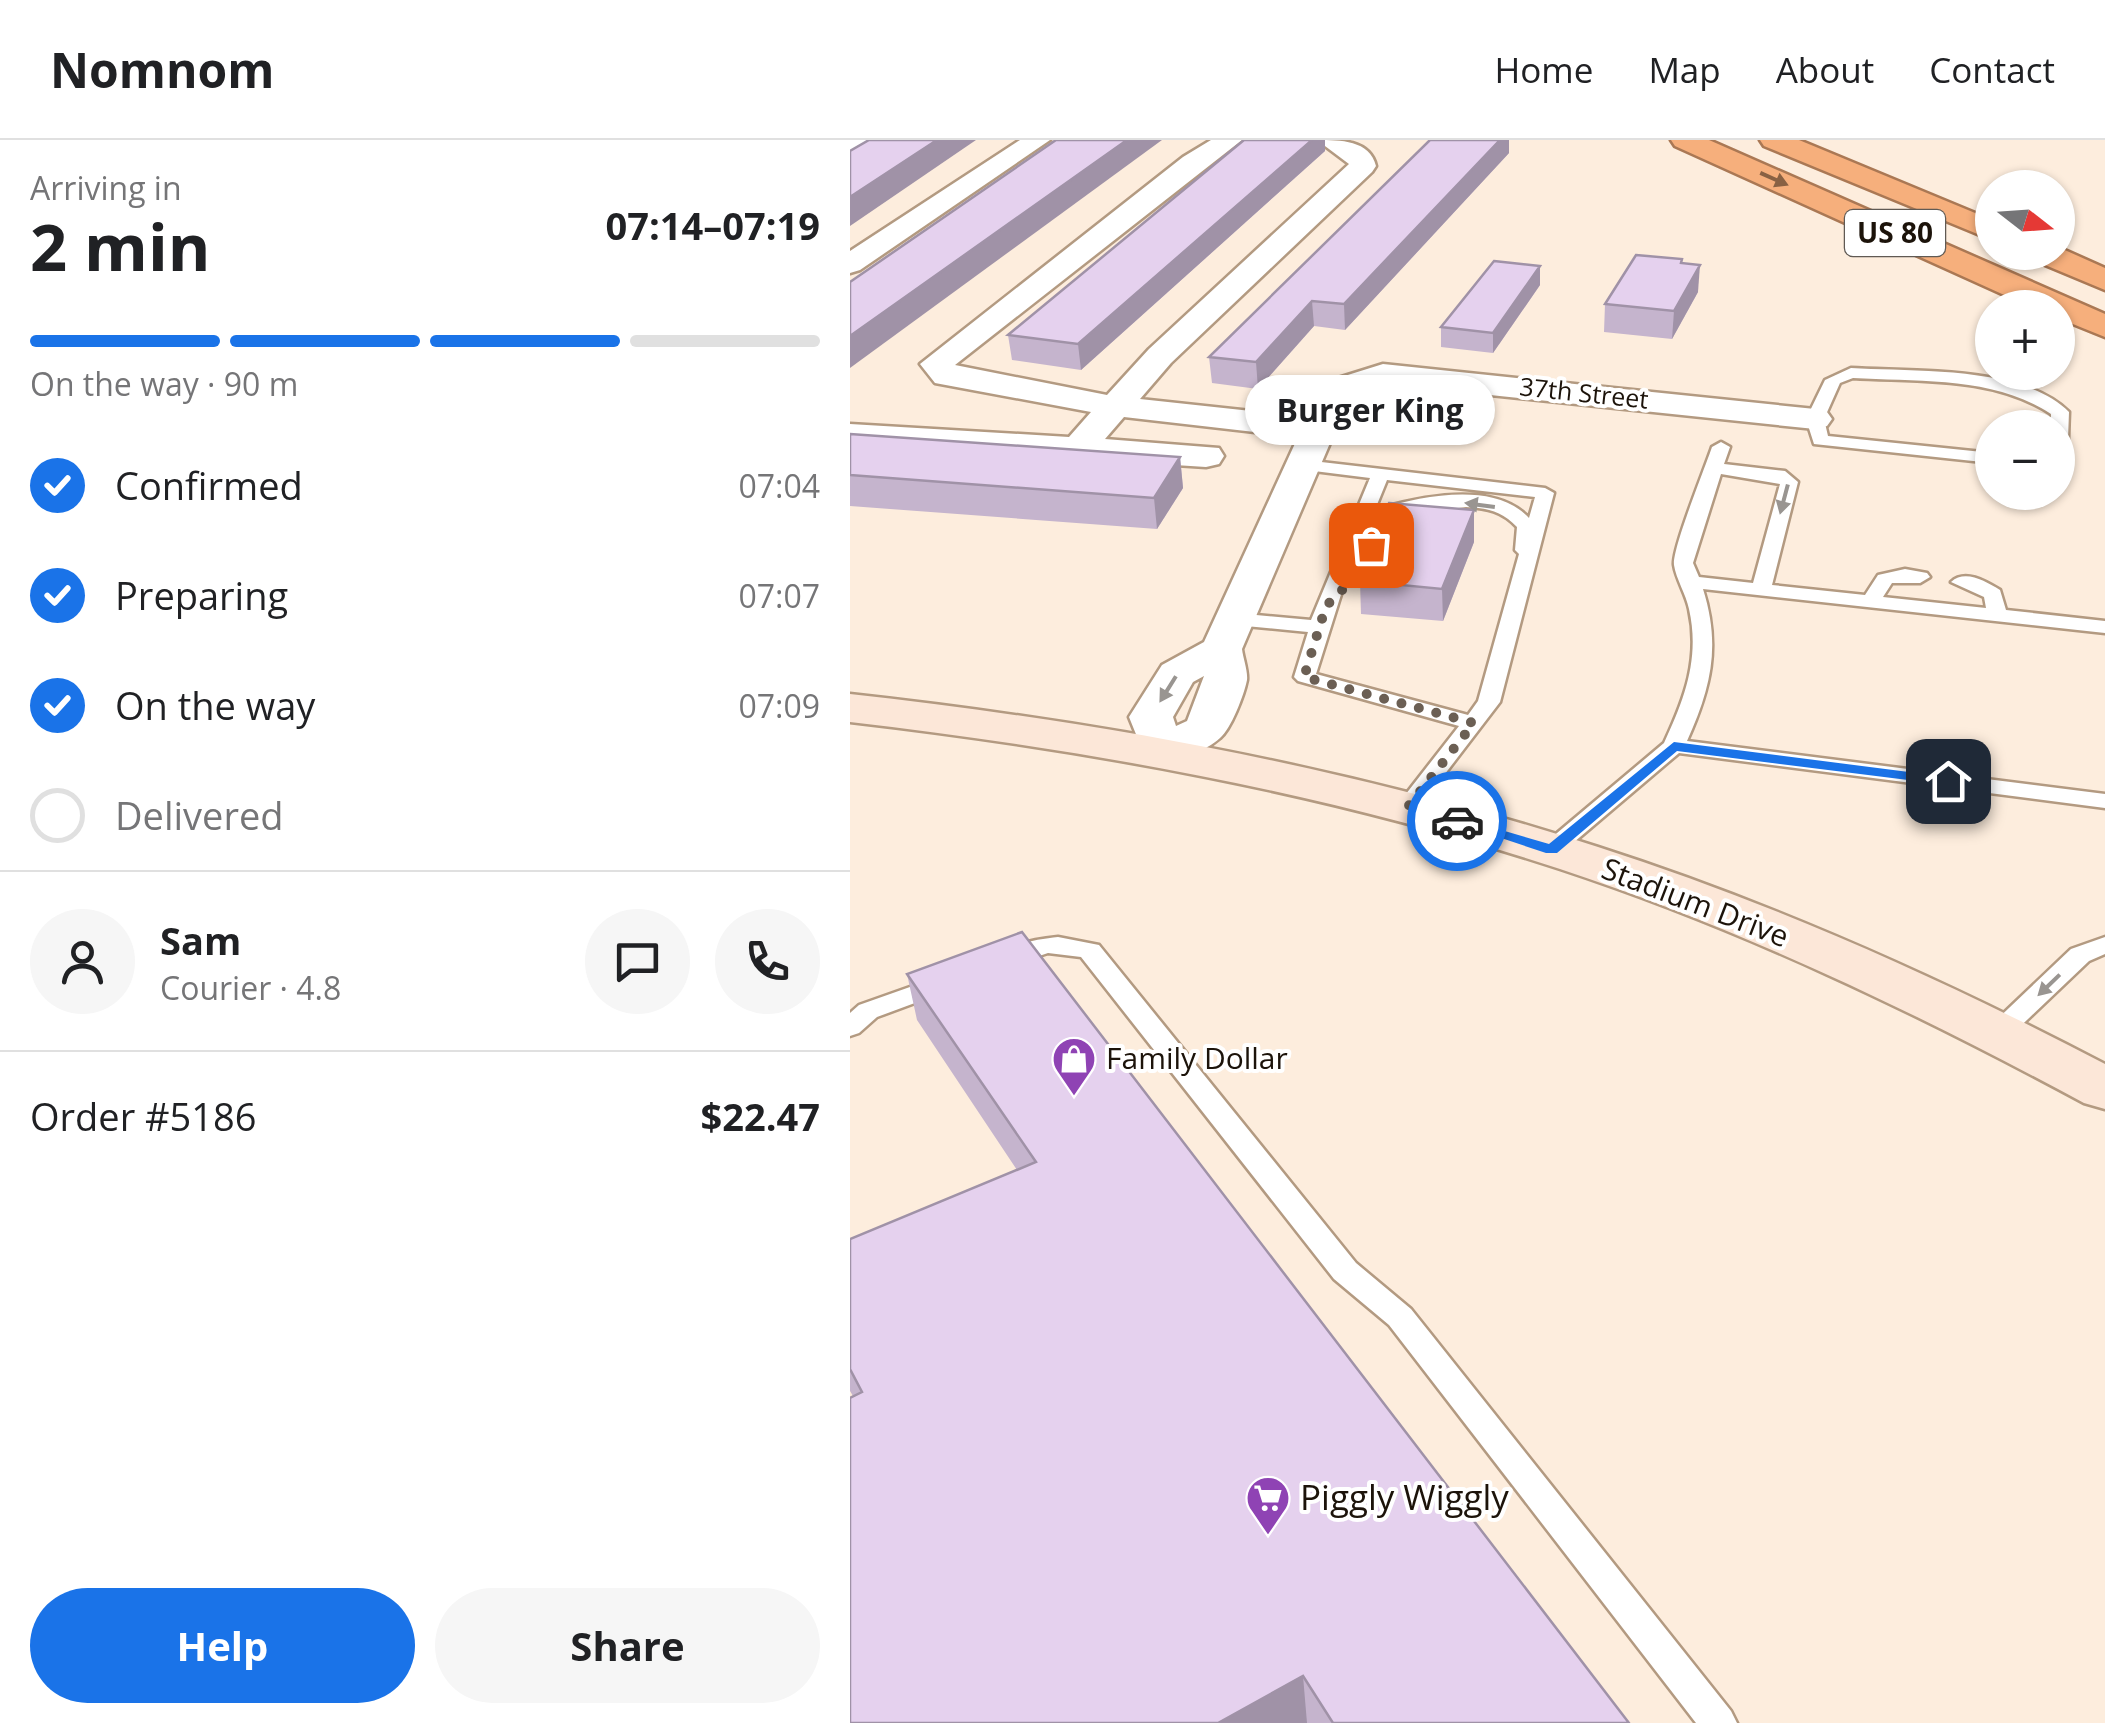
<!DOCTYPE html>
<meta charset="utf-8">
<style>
body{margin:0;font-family:"Open Sans",sans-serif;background:#f6f6f6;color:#202124;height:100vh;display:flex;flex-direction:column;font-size:38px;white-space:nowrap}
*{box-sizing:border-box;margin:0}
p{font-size:32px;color:#757577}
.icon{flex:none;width:55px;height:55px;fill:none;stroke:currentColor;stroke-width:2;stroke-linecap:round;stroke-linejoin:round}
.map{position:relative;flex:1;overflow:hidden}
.details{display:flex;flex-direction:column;background:#fff;width:850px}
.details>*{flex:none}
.needle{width:65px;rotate:107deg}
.buttons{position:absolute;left:1125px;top:30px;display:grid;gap:20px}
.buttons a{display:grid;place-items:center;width:100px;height:100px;border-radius:50%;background:#fff;box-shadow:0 2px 8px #0004;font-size:50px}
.pin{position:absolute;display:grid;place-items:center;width:85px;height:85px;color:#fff;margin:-42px;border-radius:20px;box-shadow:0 5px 15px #0006}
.courier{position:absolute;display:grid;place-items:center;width:100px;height:100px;margin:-50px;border:8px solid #1a73e8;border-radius:50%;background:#fff;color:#222;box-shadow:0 2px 12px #0007}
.bubble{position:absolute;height:70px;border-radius:35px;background:#fff;box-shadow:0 2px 8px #0004;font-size:32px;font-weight:700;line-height:70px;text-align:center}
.headline em{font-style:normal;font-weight:700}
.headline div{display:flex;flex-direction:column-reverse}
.headline{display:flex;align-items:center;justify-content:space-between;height:170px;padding:0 30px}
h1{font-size:65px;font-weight:700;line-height:75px}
.bar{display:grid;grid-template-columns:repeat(4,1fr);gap:15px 10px;align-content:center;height:120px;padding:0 30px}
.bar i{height:12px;border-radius:8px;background:#e0e0e0}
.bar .current{background:#1a73e8}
.bar p{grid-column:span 4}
.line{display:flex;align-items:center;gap:25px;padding:0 30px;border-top:2px solid #e0e0e0}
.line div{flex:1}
.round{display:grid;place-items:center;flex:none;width:105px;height:105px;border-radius:52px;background:#f6f6f6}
ol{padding:0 30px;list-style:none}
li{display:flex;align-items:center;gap:30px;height:110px}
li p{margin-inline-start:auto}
li .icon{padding:10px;border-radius:50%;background:#1a73e8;color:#fff;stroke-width:4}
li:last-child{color:#757577}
li i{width:55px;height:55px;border:5px solid #e0e0e0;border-radius:50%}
.action{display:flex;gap:20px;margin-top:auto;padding:20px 30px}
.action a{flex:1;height:115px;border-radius:60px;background:#1a73e8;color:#fff;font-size:40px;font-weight:700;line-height:115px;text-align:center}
.action a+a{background:#f6f6f6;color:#202124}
header{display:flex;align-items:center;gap:60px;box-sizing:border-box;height:140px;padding:0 50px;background:#fff;border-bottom:2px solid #e0e0e0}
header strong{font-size:48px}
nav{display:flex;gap:55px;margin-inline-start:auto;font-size:35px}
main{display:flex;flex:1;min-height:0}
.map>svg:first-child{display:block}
</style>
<header>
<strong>Nomnom</strong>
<nav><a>Home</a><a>Map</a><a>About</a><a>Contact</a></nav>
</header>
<main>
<section class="details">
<div class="headline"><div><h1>2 min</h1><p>Arriving in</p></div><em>07:14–07:19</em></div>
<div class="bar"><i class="current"></i><i class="current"></i><i class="current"></i><i></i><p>On the way · 90 m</p></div>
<ol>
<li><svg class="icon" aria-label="check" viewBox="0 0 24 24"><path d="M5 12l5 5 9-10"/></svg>Confirmed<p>07:04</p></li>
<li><svg class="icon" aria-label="check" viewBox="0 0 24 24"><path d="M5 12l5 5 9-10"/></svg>Preparing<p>07:07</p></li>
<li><svg class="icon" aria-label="check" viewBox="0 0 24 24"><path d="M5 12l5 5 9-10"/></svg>On the way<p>07:09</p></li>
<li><i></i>Delivered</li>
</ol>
<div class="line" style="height:180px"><a class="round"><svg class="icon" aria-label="person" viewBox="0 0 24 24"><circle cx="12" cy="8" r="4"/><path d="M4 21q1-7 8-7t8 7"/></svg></a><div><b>Sam</b><p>Courier · 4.8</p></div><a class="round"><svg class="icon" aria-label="chat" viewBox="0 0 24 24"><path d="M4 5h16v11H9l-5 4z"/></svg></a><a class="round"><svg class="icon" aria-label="phone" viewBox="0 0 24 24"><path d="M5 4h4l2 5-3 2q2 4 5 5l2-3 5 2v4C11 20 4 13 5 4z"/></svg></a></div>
<div class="line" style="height:130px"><div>Order #5186</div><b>$22.47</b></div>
<div class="action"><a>Help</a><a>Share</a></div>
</section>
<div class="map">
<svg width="1255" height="1583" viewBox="0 0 1255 1583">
<rect width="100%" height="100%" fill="#fdeddd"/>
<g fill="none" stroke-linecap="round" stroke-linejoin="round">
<defs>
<g id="lane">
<path d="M 1001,228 C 1063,232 1172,225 1219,272 L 1217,325 L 1208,330 L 1208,288 L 1201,288 L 1201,274 C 1143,236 1070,242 1003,238 L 990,243 L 974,279 L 978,296 L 1142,313 L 1142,323 L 964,304 L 956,279 L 975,240 Z"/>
<path d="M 871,302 L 880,307 L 874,324 L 935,331 L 948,342 L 922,445 L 1015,455 L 1028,435 L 1055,429 L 1077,433 L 1080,437 L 1070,443 L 1042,443 L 1033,457 L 1136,468 L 1134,457 L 1101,442 C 1115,429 1135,441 1150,450 L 1156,470 L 1255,481 L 1255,493 L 853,449 C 871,506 861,548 837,601 L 1255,654 L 1255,668 L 829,613 L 710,714 L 694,714 L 690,709 L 694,704 L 814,603 C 835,558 850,518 839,469 C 836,454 826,439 824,425 C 822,409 855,328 862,307 ZM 871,334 L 930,344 L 903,443 L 849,437 L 843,423 Z"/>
<path d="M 454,320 L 695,348 L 704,353 L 650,562 L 565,673 L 549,673 L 545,668 L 609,586 L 448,541 L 444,537 L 458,492 L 385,485 L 375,479 L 385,473 L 461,480 L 520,338 L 448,329 L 448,321 ZM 537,340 L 685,357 L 679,378 C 645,341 574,356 531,368 L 511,404 ZM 616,367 C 637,368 652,371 667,387 L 665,410 L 669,414 L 628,561 L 618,575 L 466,534 L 494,445 L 507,445 L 545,376 Z"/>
<path d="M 208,797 L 249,805 L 506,1123 L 561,1169 L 881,1571 L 887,1583 L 846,1583 L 539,1185 L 484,1139 L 231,817 L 198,813 L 156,827 L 143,819 C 157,804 188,799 208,797 Z"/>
<polygon points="1255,797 1255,814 1239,821 1157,899 1139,899 1135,893 1139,887 1221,809"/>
<polygon points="91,836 100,838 104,844 100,850 27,877 9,893 0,896 0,873 9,865"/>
</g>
<g id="street">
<polygon points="0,0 22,0 0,13"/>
<polygon points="170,0 200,0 10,130 0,133 0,111"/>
<path d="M 361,0 L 392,0 L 105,225 L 257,255 L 299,209 L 499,24 L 467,0 C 490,0 520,0 526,26 L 522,32 L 321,223 L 290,259 L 458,277 L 485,239 L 533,224 L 965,269 L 977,272 L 982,279 L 977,286 L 965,289 L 535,244 C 507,253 499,262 486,289 L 392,509 C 393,518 398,531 397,540 C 394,555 381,589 370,598 C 352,614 319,625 296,619 L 279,577 L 312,525 L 354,502 L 448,297 L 274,277 L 255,299 L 369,308 L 374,316 L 369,324 L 356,327 L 0,304 L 0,284 L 219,297 L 241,272 L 85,243 L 70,224 L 333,17 ZM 354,536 L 337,581 L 326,586 L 323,577 L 343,542 Z"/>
</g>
<path id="secondary" d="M 0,554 C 254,582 504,628 748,707 C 923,763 1092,839 1255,924 L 1255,969 L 1234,963 C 1065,872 892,789 710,729 C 479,653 241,610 0,582 Z"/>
<g id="highway">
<polygon points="821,0 859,0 1255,174 1255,197 1208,178 1208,168 1183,168 825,6"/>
<polygon points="910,0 949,0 1142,80 1142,100 914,6"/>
<polygon points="1208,107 1255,128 1255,150 1181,119 1176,112 1208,112"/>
</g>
</defs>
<use href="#lane" stroke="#b39a81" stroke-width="5"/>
<use href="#street" stroke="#b39a81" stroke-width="5"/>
<use href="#secondary" stroke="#b39a81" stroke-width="5"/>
<use href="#highway" stroke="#aa7854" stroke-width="5"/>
<use href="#lane" fill="#fff" fill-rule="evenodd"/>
<use href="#street" fill="#fff" fill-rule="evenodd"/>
<use href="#secondary" fill="#fce7d8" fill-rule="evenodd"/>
<use href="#highway" fill="#f6af7c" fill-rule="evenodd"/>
</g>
<g fill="#c5b4cd">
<polygon points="394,0 475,0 475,11 231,230 162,220 158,195"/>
<polygon points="580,0 659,0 659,13 495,190 464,186 408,249 362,243 359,217"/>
<polygon points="832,119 832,123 848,152 822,199 754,192 755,164"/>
<polygon points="690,126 690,145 643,213 591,207 591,187"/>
<polygon points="0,294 330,317 333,348 307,389 0,366"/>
<polygon points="522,399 624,402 593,481 511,474 510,441 522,415"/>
<polygon points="57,834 779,1583 0,1583 3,1256 0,1251 0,1099 167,1030 67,880"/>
</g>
<g fill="#a092a7">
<polygon points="87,0 126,0 0,86 0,57"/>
<polygon points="277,0 312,0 0,228 0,196"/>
<polygon points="462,0 475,0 475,11 231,230 228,204"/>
<polygon points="650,0 659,0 659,13 495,190 494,164"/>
<polygon points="850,125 848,152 822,199 824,171"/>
<polygon points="690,126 690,145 643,213 643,193"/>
<polygon points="462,161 464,186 408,249 406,222"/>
<polygon points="330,317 333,348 307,389 304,358"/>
<polygon points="624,370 624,402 593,481 592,449"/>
<polygon points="453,1536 457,1583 368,1583"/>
</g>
<g fill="#e5d1ee" stroke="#a092a7" stroke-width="2.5">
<polygon points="19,0 87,0 0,57 0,11"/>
<polygon points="206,0 277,0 0,196 0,142"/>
<polygon points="394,0 462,0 228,204 158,195"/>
<polygon points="580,0 650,0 494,164 462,161 406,222 359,217"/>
<polygon points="786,115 832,119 831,123 850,125 824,171 755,164"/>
<polygon points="644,121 690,126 643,193 591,187"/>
<polygon points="0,294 330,317 304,358 0,335"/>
<polygon points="539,363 624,370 592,449 510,441 530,400 522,399"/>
<polygon points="172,792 779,1583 483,1583 453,1536 368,1583 0,1583 0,1258 12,1252 0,1229 0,1099 186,1022 57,834"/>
</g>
<defs><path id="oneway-solid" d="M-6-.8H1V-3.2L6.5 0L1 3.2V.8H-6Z" transform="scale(2.5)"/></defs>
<use fill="#896143" href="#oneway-solid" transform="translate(924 39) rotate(24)"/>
<g fill="#999591">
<use href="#oneway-solid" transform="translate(934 359) rotate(105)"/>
<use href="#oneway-solid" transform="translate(630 365) rotate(-172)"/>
<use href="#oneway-solid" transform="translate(318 549) rotate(122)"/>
<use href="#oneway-solid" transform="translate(1199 845) rotate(136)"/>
</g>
<polygon fill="#1a73e8" points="824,602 1098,637 1106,641 1098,645 827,611 707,713 696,713 600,681 607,677 699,704"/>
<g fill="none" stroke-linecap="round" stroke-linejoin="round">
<polyline stroke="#6b5f54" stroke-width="10" stroke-dasharray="0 18" points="521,405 504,438 476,466 454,537 624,583 557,668 607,681"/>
</g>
<defs>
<symbol id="shop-pin" viewBox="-11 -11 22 30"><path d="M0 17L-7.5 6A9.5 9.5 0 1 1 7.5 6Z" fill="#8f43b4" stroke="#fff"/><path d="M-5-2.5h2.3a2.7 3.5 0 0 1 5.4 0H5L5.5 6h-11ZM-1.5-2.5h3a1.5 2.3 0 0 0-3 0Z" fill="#fff"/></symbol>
<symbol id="supermarket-pin" viewBox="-11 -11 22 30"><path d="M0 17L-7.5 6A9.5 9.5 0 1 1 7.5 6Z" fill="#8f43b4" stroke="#fff"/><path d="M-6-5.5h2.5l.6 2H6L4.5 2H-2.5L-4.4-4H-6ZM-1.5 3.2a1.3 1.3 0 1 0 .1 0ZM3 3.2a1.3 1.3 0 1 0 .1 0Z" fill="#fff"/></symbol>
</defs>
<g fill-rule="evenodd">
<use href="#shop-pin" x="199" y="894" width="50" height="68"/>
<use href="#supermarket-pin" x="393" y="1333" width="50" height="68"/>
</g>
<g text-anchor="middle" stroke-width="8" stroke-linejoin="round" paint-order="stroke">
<g font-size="25" fill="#1c130a" stroke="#fff">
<text transform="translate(734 253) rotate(6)" y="9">37th Street</text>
</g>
<rect fill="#fff" stroke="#605a54" stroke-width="2.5" x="995" y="70" width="100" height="46" rx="8"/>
<g font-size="28" font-weight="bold" fill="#1c130a">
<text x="1045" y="103">US 80</text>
</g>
<g font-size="30" fill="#1c130a" stroke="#fff">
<text transform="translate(845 763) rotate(21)" y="10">Stadium Drive</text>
</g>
<g font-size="30" fill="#1c130a" stroke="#fff" text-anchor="start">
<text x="256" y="929">Family Dollar</text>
</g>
<g font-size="35" fill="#1c130a" stroke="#fff" text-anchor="start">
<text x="450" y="1370">Piggly Wiggly</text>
</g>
</g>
</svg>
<div class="buttons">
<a><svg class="needle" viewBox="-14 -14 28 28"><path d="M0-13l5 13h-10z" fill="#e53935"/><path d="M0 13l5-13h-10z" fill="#757577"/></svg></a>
<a>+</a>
<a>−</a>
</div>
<div class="pin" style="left:521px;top:405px;background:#ea580c"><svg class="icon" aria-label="bag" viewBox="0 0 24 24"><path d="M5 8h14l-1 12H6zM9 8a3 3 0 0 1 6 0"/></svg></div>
<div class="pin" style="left:1098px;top:641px;background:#1f2937"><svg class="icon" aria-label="home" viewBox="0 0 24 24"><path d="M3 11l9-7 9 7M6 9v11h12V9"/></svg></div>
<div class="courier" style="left:607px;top:681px"><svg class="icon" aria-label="car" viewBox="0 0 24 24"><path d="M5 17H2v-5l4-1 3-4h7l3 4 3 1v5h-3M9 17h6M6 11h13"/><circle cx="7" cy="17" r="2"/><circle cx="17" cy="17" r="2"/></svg></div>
<div class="bubble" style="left:395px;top:235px;width:250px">Burger King</div>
</div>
</main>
